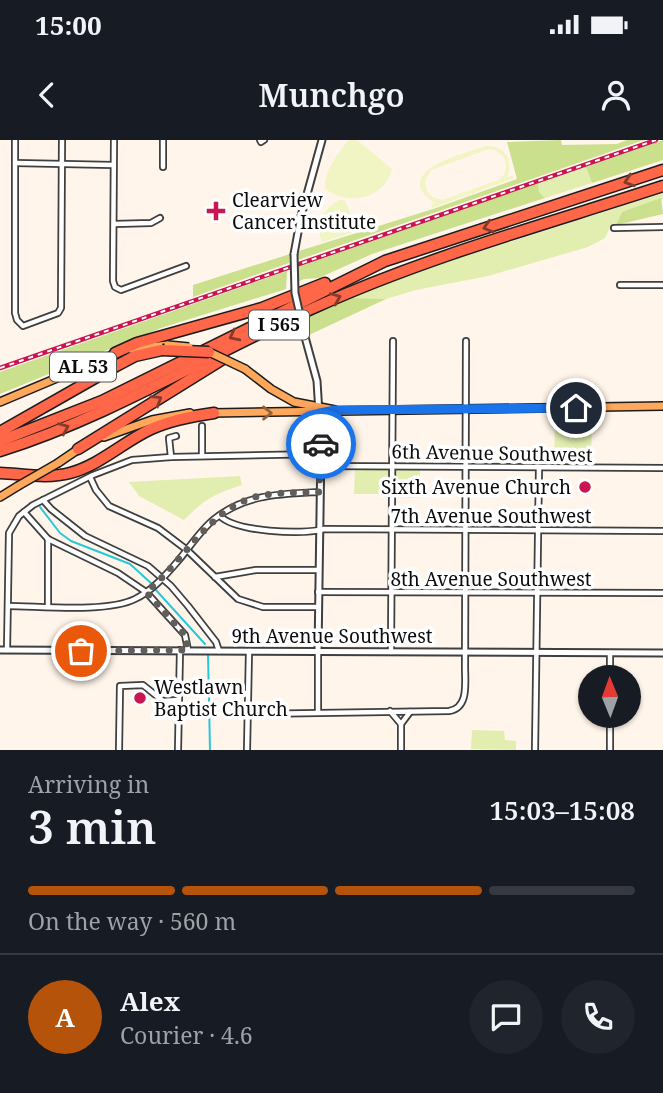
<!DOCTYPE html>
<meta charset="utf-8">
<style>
body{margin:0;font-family:"Noto Serif",serif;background:#20242c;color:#f1f3f6;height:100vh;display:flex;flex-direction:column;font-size:26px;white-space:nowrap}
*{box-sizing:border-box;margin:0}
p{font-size:23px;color:#9ea1a6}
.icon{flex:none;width:38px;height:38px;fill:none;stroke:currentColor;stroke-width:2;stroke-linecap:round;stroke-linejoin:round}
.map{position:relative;height:610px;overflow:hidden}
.details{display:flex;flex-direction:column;background:#171b24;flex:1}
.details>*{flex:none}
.needle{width:46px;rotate:359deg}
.fabs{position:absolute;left:578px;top:525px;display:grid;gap:14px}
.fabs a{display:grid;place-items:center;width:63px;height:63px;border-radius:50%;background:#171b24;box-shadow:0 2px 5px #0004;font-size:35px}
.pin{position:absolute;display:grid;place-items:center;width:60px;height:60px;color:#fff;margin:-30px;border:4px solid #fff;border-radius:50%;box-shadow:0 2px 7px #0007}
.courier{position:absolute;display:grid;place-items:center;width:70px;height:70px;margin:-35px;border:5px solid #1a73e8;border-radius:50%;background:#fff;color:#222;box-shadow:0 2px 9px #0007}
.headline em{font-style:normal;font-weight:600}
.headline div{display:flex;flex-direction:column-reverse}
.headline{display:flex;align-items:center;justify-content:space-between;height:119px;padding:0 28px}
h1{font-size:46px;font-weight:600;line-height:52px}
.bar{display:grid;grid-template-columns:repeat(4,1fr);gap:10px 7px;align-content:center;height:84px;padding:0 28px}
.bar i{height:9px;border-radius:5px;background:#363941}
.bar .current{background:#b45309}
.bar p{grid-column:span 4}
.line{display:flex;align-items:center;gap:18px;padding:0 28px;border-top:2px solid #363941}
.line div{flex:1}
.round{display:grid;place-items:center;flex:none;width:74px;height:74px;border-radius:37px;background:#20242c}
.status{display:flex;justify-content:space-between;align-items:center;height:49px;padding:0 35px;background:#171b24;direction:ltr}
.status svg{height:19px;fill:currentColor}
header{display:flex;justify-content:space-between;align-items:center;height:91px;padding:0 28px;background:#171b24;font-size:32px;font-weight:600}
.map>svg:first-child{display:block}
</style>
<div class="status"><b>15:00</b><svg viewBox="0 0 49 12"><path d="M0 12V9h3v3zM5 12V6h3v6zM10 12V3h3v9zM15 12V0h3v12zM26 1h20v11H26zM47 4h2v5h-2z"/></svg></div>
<header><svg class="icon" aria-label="back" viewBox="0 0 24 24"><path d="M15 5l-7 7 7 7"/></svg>Munchgo<svg class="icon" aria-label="person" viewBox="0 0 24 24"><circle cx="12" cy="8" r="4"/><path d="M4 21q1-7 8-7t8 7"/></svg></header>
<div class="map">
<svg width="663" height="610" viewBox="0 0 663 610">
<rect width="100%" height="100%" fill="#fff5ea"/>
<g fill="#e2edb0">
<polygon points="586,27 592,43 545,58 539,52 538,43"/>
<polygon points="663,53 663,63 662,59 622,72 616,85 614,83 611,85 605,98 588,107 488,136 416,150 386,159 352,158 407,135"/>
<polygon points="555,274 592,274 591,325 568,325 567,329 554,329"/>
<polygon points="355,327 420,328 420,358 393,358 392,354 354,354"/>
<path d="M 240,336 L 242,345 C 214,354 205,359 184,380 L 139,356 L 129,342 Z"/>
<polygon points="472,590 504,591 505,600 516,601 516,610 471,609"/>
</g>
<g fill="#cae08d">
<polygon points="561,0 562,5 617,4 627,0 644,0 298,120 299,111 433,69 517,39 507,2"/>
<polygon points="663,0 663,20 592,43 586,27"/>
<polygon points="538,43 539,52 545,58 372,114 319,138 304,139 298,142 298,127"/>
<polygon points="661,58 663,74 616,85 622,72"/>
<polygon points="290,114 289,123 193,157 193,145"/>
<polygon points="287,131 286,149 161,188 0,254 0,232"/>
<polygon points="352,158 386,159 309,195 305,179"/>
</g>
<g fill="#f1f4c3" fill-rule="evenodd">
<path d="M 349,0 L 357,0 L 392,29 C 385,58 347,68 325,48 C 324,31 338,13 349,0 Z"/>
<path d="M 486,6 C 505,5 514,21 507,37 L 513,36 L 514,38 L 432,68 L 431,65 L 435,63 C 387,32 466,13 486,6 ZM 489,9 C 506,12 511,26 501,39 L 443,60 C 431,59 425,52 425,41 L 431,30 Z"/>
<path d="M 339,60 L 344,60 L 348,67 L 355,90 L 354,92 L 322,102 C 315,84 323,69 339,60 Z"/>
</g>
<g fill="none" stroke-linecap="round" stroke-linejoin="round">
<g stroke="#28c8db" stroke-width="2">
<polyline points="40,367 60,393 71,401 130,424 152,444"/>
<polyline points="155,449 205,504"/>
<polyline points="208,514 210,610"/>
</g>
<defs>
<g id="minor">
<polyline points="15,0 15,173 17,180 23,186 58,173 61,168 62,0"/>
<polyline points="114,0 113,141 115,147 121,150 186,126"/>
<polyline points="260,0 261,2 264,0"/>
<polyline points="15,23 113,25"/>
<polyline points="163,27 163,0"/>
<polyline points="114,84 151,83 160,78"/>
<polyline points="614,88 663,87"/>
<polyline points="620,145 663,145"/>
<polyline points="202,316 202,286"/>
<polyline points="171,317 169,298 176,296"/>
<polyline points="320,326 663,328"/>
<polyline points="90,337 96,350 109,366 158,388 187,410 238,459 263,467 317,467"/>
<polyline points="43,360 51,369 85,396 148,426 171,446 188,466 216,502 219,511"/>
<polyline points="24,372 48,399 118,433 146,452 185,495 188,510"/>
<path d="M 220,376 C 236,392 302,395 324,389 L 663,391"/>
<polyline points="215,437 256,430 318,430"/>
<polyline points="318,452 663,453"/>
<path d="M 8,466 C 40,466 107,473 135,459 C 152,451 166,435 178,421 C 189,408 200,391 213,380 C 245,354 280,354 319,352"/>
<polyline points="48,466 48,399"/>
<polyline points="7,510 9,393 19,376 33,365 93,335 132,320 171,317 321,314"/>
<polyline points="318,512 318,572"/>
<polyline points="391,512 393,201"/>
<polyline points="610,537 610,513"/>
<polyline points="390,571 401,584"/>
<path d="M 247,574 L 449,571 C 469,568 465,543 465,527 L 466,201"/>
<polyline points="610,576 610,610"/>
<polyline points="119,610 120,546 143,545 163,561 178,560"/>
<polyline points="178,610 180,510"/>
<polyline points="247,610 249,511"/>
<polyline points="401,610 401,584 410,572"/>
<polyline points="535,610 539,327"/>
</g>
<g id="tertiary">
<polyline points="294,114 301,76 322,0"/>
<polyline points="305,197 317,241 321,306 318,512"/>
<polyline points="0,510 663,513"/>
</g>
<g id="primary">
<polyline points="131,209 168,205"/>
<polyline points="245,229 271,249 294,262 335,270"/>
<polyline points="0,262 119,212"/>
<polyline points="212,273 663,266"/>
<polyline points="104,297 152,280 190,273"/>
<polyline points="58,323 80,308"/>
<polyline points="0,357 18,346"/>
</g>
<g id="motorway">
<polyline points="115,213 137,203 262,168 325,143"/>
<polyline points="0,292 116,226 135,216 162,210"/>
<polyline points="0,301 102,261 385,121 663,30"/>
<polyline points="78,309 223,219"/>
<path d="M 0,311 C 112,276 211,213 318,166 C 429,116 547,84 663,46"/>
<path d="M 0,333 C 23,334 48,339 70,333 C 100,325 123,302 151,289 C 171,280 192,276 214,273"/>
</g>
</defs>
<use href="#minor" stroke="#3f3f3f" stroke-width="8"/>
<use href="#tertiary" stroke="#3f3f3f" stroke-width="9"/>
<use href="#primary" stroke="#1d1d1d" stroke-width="10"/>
<use href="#motorway" stroke="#1d1d1d" stroke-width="13"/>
<use href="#minor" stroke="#fff" stroke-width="4.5"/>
<use href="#tertiary" stroke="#fff" stroke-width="5"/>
<use href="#primary" stroke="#ffa75a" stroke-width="7"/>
<use href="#motorway" stroke="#ff6748" stroke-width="10"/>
<defs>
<polyline id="rail" points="0,228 656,0"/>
</defs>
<use href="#rail" stroke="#c91652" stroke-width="4.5"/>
<use href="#rail" stroke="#fff" stroke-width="2" stroke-dasharray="5" stroke-linecap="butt"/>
<defs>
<polyline id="tertiary-bridge" points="294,114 295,153 305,197"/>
<g id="primary-bridge">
<polyline points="168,205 189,207"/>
<polyline points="207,211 245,229"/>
<polyline points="18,346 58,323"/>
</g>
<polyline id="motorway-bridge" points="162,210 209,212"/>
</defs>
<use href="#tertiary-bridge" stroke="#3f3f3f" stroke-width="9" stroke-linecap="butt"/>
<use href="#primary-bridge" stroke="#1d1d1d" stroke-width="10" stroke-linecap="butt"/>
<use href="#motorway-bridge" stroke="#1d1d1d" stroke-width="13" stroke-linecap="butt"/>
<use href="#tertiary-bridge" stroke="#fff" stroke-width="5"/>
<use href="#primary-bridge" stroke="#ffa75a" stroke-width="7"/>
<use href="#motorway-bridge" stroke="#ff6748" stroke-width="10"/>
</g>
<defs><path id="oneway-chevron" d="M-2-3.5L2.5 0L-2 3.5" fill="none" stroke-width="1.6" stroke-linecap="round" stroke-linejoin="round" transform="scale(1.75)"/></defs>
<g stroke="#863a2a">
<use href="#oneway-chevron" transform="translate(629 41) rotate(162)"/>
<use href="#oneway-chevron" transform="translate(488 87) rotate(163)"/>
<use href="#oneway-chevron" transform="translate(336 158) rotate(-23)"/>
<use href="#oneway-chevron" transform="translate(234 196) rotate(153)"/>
<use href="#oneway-chevron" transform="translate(157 260) rotate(-32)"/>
<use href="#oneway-chevron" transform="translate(64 288) rotate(-23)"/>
</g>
<use stroke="#926137" href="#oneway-chevron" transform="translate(267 273)"/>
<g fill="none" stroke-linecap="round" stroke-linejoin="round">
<path stroke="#615e5a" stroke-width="7" stroke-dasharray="0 12.6" d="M 81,511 L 188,510 L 185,495 L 146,452 C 185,421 208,368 259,356 C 279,352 299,353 319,352 L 321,304"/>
<polyline stroke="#1a73e8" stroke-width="9" points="321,304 320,273 335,270 576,268"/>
</g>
<g fill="#c91652" stroke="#fff" stroke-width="2.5">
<path d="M212.5 60.5h7v7h7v7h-7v7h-7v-7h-7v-7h7z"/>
<circle cx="585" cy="347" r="7"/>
<circle cx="140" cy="558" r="7"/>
</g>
<g text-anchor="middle" stroke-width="7" stroke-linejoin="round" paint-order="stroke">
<g fill="#fff" stroke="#555" stroke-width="2">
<rect x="249" y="170.5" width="60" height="29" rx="5"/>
<rect x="50" y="212.5" width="66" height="29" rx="5"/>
</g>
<g font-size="18" font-weight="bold" fill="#0c0c0c">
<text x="279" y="191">I 565</text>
<text x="83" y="233">AL 53</text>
</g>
<g font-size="19" fill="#0c0c0c" stroke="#fff" text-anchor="start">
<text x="232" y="67">Clearview<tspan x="232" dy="22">Cancer Institute</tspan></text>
<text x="571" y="354" text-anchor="end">Sixth Avenue Church</text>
<text x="154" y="554">Westlawn<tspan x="154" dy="22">Baptist Church</tspan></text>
</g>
<g font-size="19" fill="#0c0c0c" stroke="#fff">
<text transform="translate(492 313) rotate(1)" y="7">6th Avenue Southwest</text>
<text x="491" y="383">7th Avenue Southwest</text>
<text x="491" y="446">8th Avenue Southwest</text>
<text x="332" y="503">9th Avenue Southwest</text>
</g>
</g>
</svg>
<div class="fabs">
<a><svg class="needle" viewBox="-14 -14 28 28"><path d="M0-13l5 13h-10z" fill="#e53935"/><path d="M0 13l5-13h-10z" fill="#9ea1a6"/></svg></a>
</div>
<div class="pin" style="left:81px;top:511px;background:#ea580c"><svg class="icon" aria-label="bag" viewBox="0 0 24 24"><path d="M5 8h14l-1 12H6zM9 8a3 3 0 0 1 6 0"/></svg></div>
<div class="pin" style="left:576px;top:268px;background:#1f2937"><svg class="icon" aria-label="home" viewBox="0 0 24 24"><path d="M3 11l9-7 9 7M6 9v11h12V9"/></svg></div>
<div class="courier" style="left:321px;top:304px"><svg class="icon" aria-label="car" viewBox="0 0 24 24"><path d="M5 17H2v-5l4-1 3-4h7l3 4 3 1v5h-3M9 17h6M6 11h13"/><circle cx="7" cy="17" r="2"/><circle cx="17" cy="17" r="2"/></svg></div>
</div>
<section class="details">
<div class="headline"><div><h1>3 min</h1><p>Arriving in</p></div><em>15:03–15:08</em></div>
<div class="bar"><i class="current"></i><i class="current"></i><i class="current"></i><i></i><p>On the way · 560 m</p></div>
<div class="line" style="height:126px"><b class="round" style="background:#b45309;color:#fff">A</b><div><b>Alex</b><p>Courier · 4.6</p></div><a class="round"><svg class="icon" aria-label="chat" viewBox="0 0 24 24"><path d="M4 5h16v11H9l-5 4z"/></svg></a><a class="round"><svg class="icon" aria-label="phone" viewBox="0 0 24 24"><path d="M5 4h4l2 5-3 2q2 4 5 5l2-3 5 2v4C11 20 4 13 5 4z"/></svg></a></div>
</section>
